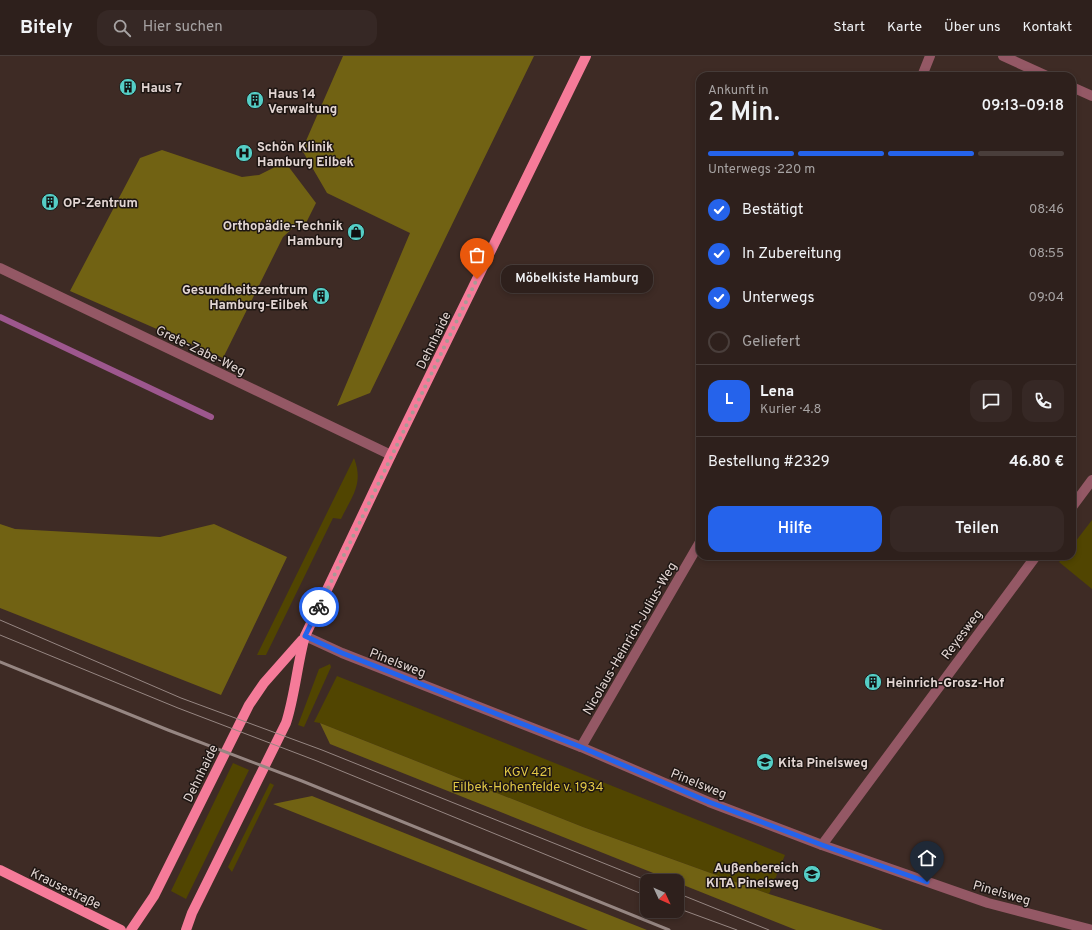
<!DOCTYPE html>
<html lang="de">
<meta charset="utf-8">
<style>
body{margin:0;font-family:Overpass,sans-serif;background:#362825;color:#f1f3f6;height:100vh;display:flex;flex-direction:column;font-size:15px;white-space:nowrap}
*{box-sizing:border-box;margin:0}
p{font-size:13px;color:#a7a3a3}
.icon{flex:none;width:22px;height:22px;fill:none;stroke:currentColor;stroke-width:2;stroke-linecap:round;stroke-linejoin:round}
.map{position:relative;flex:1;overflow:hidden}
.side{position:absolute;left:696px;top:16px;width:380px;height:488px;display:flex;flex-direction:column;background:#2e201c;border-radius:12px;box-shadow:0 2px 6px #0003,0 0 0 1px #493e3b}
.side>*{flex:none}
.needle{width:26px;rotate:134deg}
.fabs{position:absolute;left:640px;top:818px;display:grid;gap:8px}
.fabs a{display:grid;place-items:center;width:44px;height:44px;border-radius:8px;background:#2e201c;box-shadow:0 2px 6px #0003,0 0 0 1px #493e3b;font-size:20px}
.pin{position:absolute;display:grid;place-items:center;width:34px;height:34px;color:#fff;margin:-41px -17px;border-radius:50% 50% 50% 0;rotate:-45deg;box-shadow:0 0 4px #0007}
.pin .icon{rotate:45deg}
.courier{position:absolute;display:grid;place-items:center;width:40px;height:40px;margin:-20px;border:3px solid #2563eb;border-radius:50%;background:#fff;color:#222;box-shadow:0 1px 5px #0007}
.bubble{position:absolute;height:28px;border-radius:12px;background:#2e201c;box-shadow:0 2px 6px #0003,0 0 0 1px #493e3b;font-size:13px;font-weight:600;line-height:28px;text-align:center}
.overview em{font-style:normal;font-weight:600}
.overview div{display:flex;flex-direction:column-reverse}
.overview{display:flex;align-items:center;justify-content:space-between;height:68px;padding:0 12px}
h1{font-size:26px;font-weight:600;line-height:30px}
.bar{display:grid;grid-template-columns:repeat(4,1fr);gap:6px 4px;align-content:center;height:48px;padding:0 12px}
.bar i{height:5px;border-radius:3px;background:#493e3b}
.bar .current{background:#2563eb}
.bar p{grid-column:span 4}
.line{display:flex;align-items:center;gap:10px;padding:0 12px;border-top:1px solid #493e3b}
.line div{flex:1}
.round{display:grid;place-items:center;flex:none;width:42px;height:42px;border-radius:12px;background:#362825}
ol{padding:0 12px;list-style:none}
li{display:flex;align-items:center;gap:12px;height:44px}
li p{margin-inline-start:auto}
li .icon{padding:4px;border-radius:50%;background:#2563eb;color:#fff;stroke-width:4}
li:last-child{color:#a7a3a3}
li i{width:22px;height:22px;border:2px solid #493e3b;border-radius:50%}
.action{display:flex;gap:8px;margin-top:auto;padding:8px 12px}
.action a{flex:1;height:46px;border-radius:12px;background:#2563eb;color:#fff;font-size:16px;font-weight:600;line-height:46px;text-align:center}
.action a+a{background:#362825;color:#f1f3f6}
header{display:flex;align-items:center;gap:24px;box-sizing:border-box;height:56px;padding:0 20px;background:#2e201c;border-bottom:1px solid #493e3b}
header strong{font-size:19px}
nav{display:flex;gap:22px;margin-inline-start:auto;font-size:14px}
.search{width:280px;height:36px;background:#362825;display:flex;align-items:center;gap:10px;box-sizing:border-box;padding:0 14px;border-radius:12px;color:#a7a3a3;font-size:15px}
.map>svg:first-child{display:block}
</style>
<header>
<strong>Bitely</strong>
<div class="search"><svg class="icon" aria-label="search" viewBox="0 0 24 24"><circle cx="10" cy="10" r="6"/><path d="M15 15l6 6"/></svg>Hier suchen</div>
<nav><a>Start</a><a>Karte</a><a>Über uns</a><a>Kontakt</a></nav>
</header>
<div class="map">
<svg width="1092" height="874" viewBox="0 0 1092 874">
<rect width="100%" height="100%" fill="#3e2b25"/>
<g fill="#514501">
<path d="M 354,402 C 364,428 352,440 341,463 L 333,462 L 266,599 L 257,599 Z"/>
<polygon points="1092,464 1092,533 1059,506 1064,500 1072,500 1072,490"/>
<polygon points="330,608 331,611 304,671 298,669 319,613"/>
<polygon points="337,620 785,799 769,838 583,771 320,667 314,666"/>
<polygon points="233,707 249,714 186,843 171,835"/>
<polygon points="270,727 274,729 232,816 228,811"/>
</g>
<g fill="#716213">
<polygon points="343,0 534,0 370,337 337,350 410,177 327,137 302,94"/>
<polygon points="162,94 242,121 259,119 273,112 282,102 316,147 305,169 294,171 283,181 223,302 70,235 140,102"/>
<polygon points="0,468 15,473 160,481 214,468 287,501 221,639 0,552"/>
<polygon points="320,667 583,771 769,838 883,874 796,874 330,688"/>
<polygon points="312,740 647,874 588,874 273,748"/>
</g>
<g fill="none" stroke-linecap="round" stroke-linejoin="round">
<polyline stroke="#9d578e" stroke-width="6" points="0,261 211,361"/>
<g stroke="#945865" stroke-width="10">
<polyline points="1003,0 1047,20"/>
<polyline points="922,20 930,0"/>
<polyline points="1072,31 1092,40"/>
<polyline points="0,212 391,399"/>
<polyline points="1072,451 1092,424"/>
<polyline points="305,580 342,597 581,691 709,746 822,789 988,847 1092,874"/>
<polyline points="581,691 700,486"/>
<polyline points="822,789 1036,500"/>
</g>
<g stroke="#f57b99" stroke-width="10">
<polyline points="0,814 121,874"/>
<polyline points="131,874 154,840 249,649 264,627 302,584"/>
<path d="M 186,874 L 192,857 L 286,667 C 295,639 297,609 305,580 L 391,399 L 586,0"/>
</g>
<g stroke="#968682" stroke-width="1">
<polyline points="0,564 181,642 322,694 648,825"/>
<polyline points="0,579 178,652 317,705 647,840"/>
<polyline points="677,837 769,874"/>
<polyline points="677,852 737,874"/>
</g>
<polyline stroke="#968682" stroke-width="3" points="0,606 168,674 302,725 669,874"/>
</g>
<g fill="none" stroke-linecap="round" stroke-linejoin="round">
<polyline stroke="#a99a96" stroke-width="4" stroke-dasharray="0 7.2" points="319,551 477,223"/>
<polyline stroke="#2563eb" stroke-width="5" points="319,551 305,580 342,597 581,691 709,746 822,789 927,826"/>
</g>
<defs>
<symbol id="building-disc" viewBox="-11 -11 22 22"><circle r="9.5" fill="#55cec6" stroke="#1e1613"/><path d="M-4-6H4V6H1V3H-1V6H-4ZM-2.5-4.3h1.7v1.8h-1.7ZM.8-4.3h1.7v1.8H.8ZM-2.5-1h1.7V.8h-1.7ZM.8-1h1.7V.8H.8Z" fill="#111"/></symbol>
<symbol id="hospital-disc" viewBox="-11 -11 22 22"><circle r="9.5" fill="#55cec6" stroke="#1e1613"/><path d="M-5-5h3v3.5h4V-5h3V5h-3V1.5h-4V5h-3Z" fill="#111"/></symbol>
<symbol id="shop-disc" viewBox="-11 -11 22 22"><circle r="9.5" fill="#55cec6" stroke="#1e1613"/><path d="M-5-2.5h2.3a2.7 3.5 0 0 1 5.4 0H5L5.5 6h-11ZM-1.5-2.5h3a1.5 2.3 0 0 0-3 0Z" fill="#111"/></symbol>
<symbol id="school-disc" viewBox="-11 -11 22 22"><circle r="9.5" fill="#55cec6" stroke="#1e1613"/><path d="M0-5L7-2L0 1L-7-2ZM-4 1L0 2.5L4 1V4Q0 6-4 4Z" fill="#111"/></symbol>
</defs>
<g fill-rule="evenodd">
<use href="#building-disc" x="118" y="21" width="20" height="20"/>
<use href="#building-disc" x="245" y="34" width="20" height="20"/>
<use href="#hospital-disc" x="234" y="87" width="20" height="20"/>
<use href="#building-disc" x="40" y="136" width="20" height="20"/>
<use href="#shop-disc" x="346" y="166" width="20" height="20"/>
<use href="#building-disc" x="311" y="230" width="20" height="20"/>
<use href="#building-disc" x="863" y="616" width="20" height="20"/>
<use href="#school-disc" x="755" y="696" width="20" height="20"/>
<use href="#school-disc" x="802" y="808" width="20" height="20"/>
</g>
<g text-anchor="middle" stroke-width="3" stroke-linejoin="round" paint-order="stroke">
<g font-size="13" font-weight="bold" fill="#e3d6d3" stroke="#1e1613" text-anchor="start">
<text x="141" y="36">Haus 7</text>
<text x="268" y="42">Haus 14<tspan x="268" dy="15">Verwaltung</tspan></text>
<text x="257" y="95">Schön Klinik<tspan x="257" dy="15">Hamburg Eilbek</tspan></text>
<text x="63" y="151">OP-Zentrum</text>
<text x="343" y="174" text-anchor="end">Orthopädie-Technik<tspan x="343" dy="15">Hamburg</tspan></text>
<text x="308" y="238" text-anchor="end">Gesundheitszentrum<tspan x="308" dy="15">Hamburg-Eilbek</tspan></text>
<text x="886" y="631">Heinrich-Grosz-Hof</text>
<text x="778" y="711">Kita Pinelsweg</text>
<text x="799" y="816" text-anchor="end">Außenbereich<tspan x="799" dy="15">KITA Pinelsweg</tspan></text>
</g>
<g font-size="13" fill="#e3d6d3" stroke="#1e1613">
<text transform="translate(433 284) rotate(-64)" y="5">Dehnhaide</text>
<text transform="translate(201 294) rotate(26)" y="5">Grete-Zabe-Weg</text>
<text transform="translate(961 578) rotate(-53)" y="5">Reyesweg</text>
<text transform="translate(629 582) rotate(-60)" y="5">Nicolaus-Heinrich-Julius-Weg</text>
<text transform="translate(398 606) rotate(21)" y="5">Pinelsweg</text>
<text transform="translate(200 717) rotate(-64)" y="5">Dehnhaide</text>
<text transform="translate(699 727) rotate(22)" y="5">Pinelsweg</text>
<text transform="translate(66 832) rotate(26)" y="5">Krausestraße</text>
<text transform="translate(1002 836) rotate(16)" y="5">Pinelsweg</text>
</g>
<g font-size="13" fill="#e2c845" stroke="#1e1613">
<text x="528" y="720">KGV 421<tspan x="528" dy="15">Eilbek-Hohenfelde v. 1934</tspan></text>
</g>
</g>
</svg>
<div class="fabs">
<a><svg class="needle" viewBox="-14 -14 28 28"><path d="M0-13l5 13h-10z" fill="#e53935"/><path d="M0 13l5-13h-10z" fill="#a7a3a3"/></svg></a>
</div>
<div class="pin" style="left:477px;top:223px;background:#ea580c"><svg class="icon" aria-label="bag" viewBox="0 0 24 24"><path d="M5 8h14l-1 12H6zM9 8a3 3 0 0 1 6 0"/></svg></div>
<div class="pin" style="left:927px;top:826px;background:#1f2937"><svg class="icon" aria-label="home" viewBox="0 0 24 24"><path d="M3 11l9-7 9 7M6 9v11h12V9"/></svg></div>
<div class="courier" style="left:319px;top:551px"><svg class="icon" aria-label="bike" viewBox="0 0 24 24"><circle cx="6" cy="16" r="4"/><circle cx="18" cy="16" r="4"/><path d="M6 16l4-8h5l3 8M10 8l3 8H6M13 5h3"/></svg></div>
<div class="bubble" style="left:501px;top:209px;width:152px">Möbelkiste Hamburg</div>
<section class="side">
<div class="overview"><div><h1>2 Min.</h1><p>Ankunft in</p></div><em>09:13–09:18</em></div>
<div class="bar"><i class="current"></i><i class="current"></i><i class="current"></i><i></i><p>Unterwegs · 220 m</p></div>
<ol>
<li><svg class="icon" aria-label="check" viewBox="0 0 24 24"><path d="M5 12l5 5 9-10"/></svg>Bestätigt<p>08:46</p></li>
<li><svg class="icon" aria-label="check" viewBox="0 0 24 24"><path d="M5 12l5 5 9-10"/></svg>In Zubereitung<p>08:55</p></li>
<li><svg class="icon" aria-label="check" viewBox="0 0 24 24"><path d="M5 12l5 5 9-10"/></svg>Unterwegs<p>09:04</p></li>
<li><i></i>Geliefert</li>
</ol>
<div class="line" style="height:72px"><b class="round" style="background:#2563eb;color:#fff">L</b><div><b>Lena</b><p>Kurier · 4.8</p></div><a class="round"><svg class="icon" aria-label="chat" viewBox="0 0 24 24"><path d="M4 5h16v11H9l-5 4z"/></svg></a><a class="round"><svg class="icon" aria-label="phone" viewBox="0 0 24 24"><path d="M5 4h4l2 5-3 2q2 4 5 5l2-3 5 2v4C11 20 4 13 5 4z"/></svg></a></div>
<div class="line" style="height:52px"><div>Bestellung #2329</div><b>46.80 €</b></div>
<div class="action"><a>Hilfe</a><a>Teilen</a></div>
</section>
</div>
